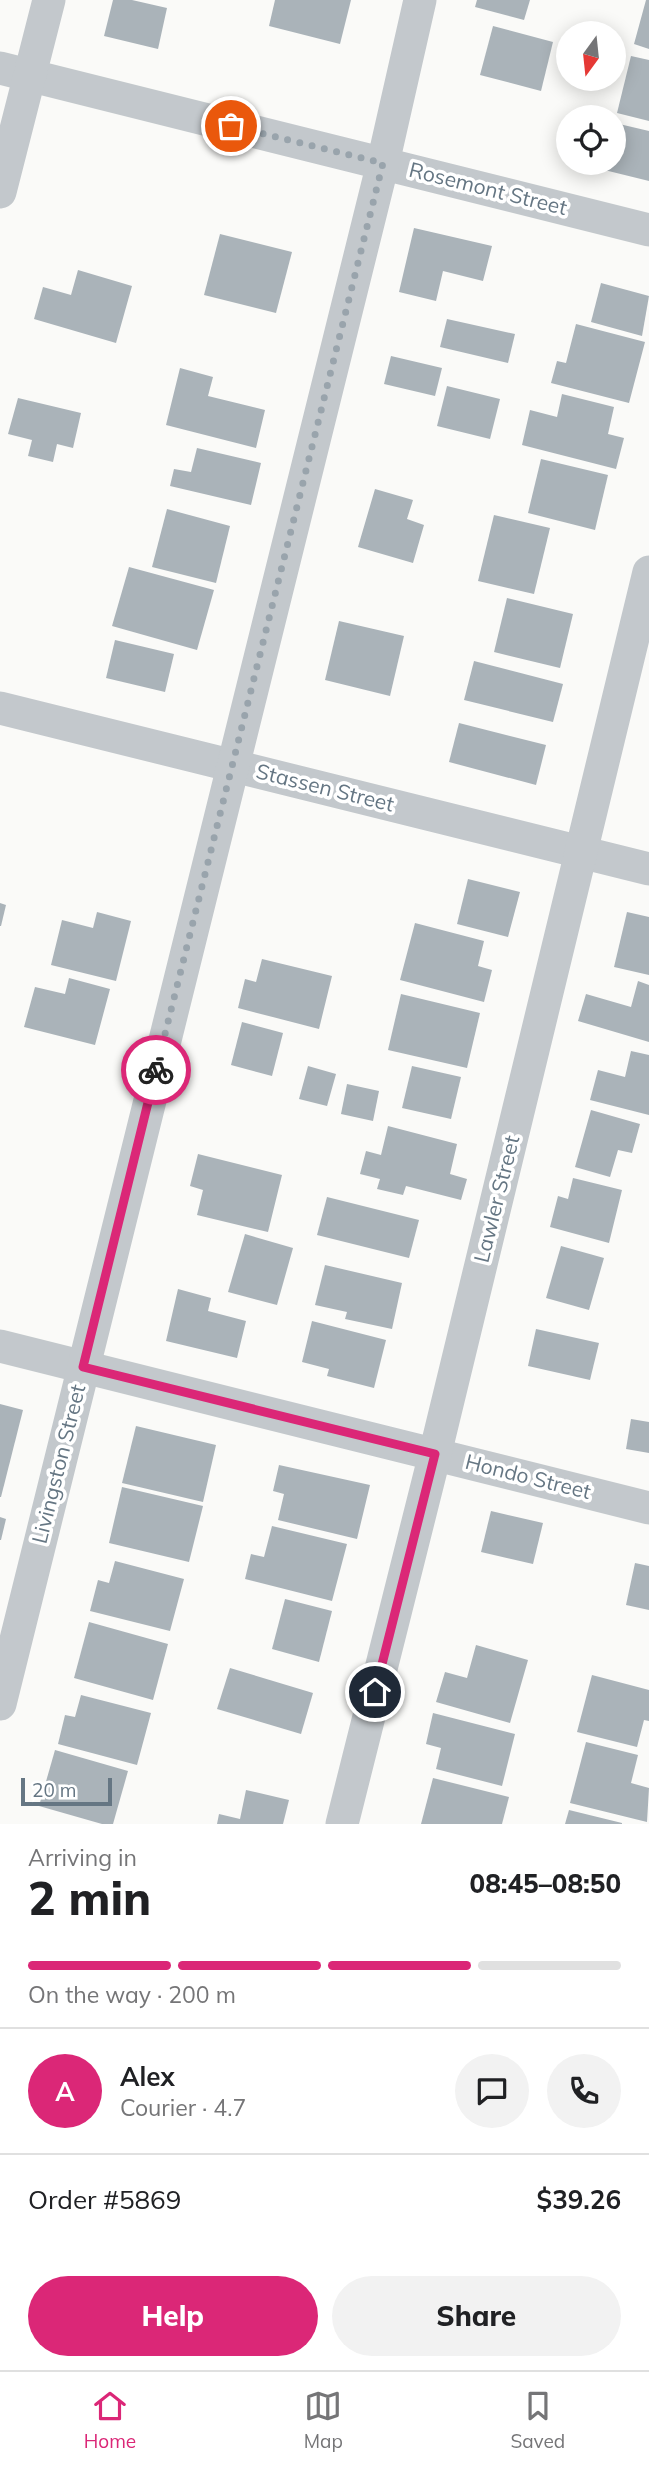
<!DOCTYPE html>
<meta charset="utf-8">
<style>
body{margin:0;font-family:Mulish,sans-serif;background:#f2f2f2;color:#202124;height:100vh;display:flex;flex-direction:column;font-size:26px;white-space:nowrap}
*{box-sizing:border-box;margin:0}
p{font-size:23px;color:#757577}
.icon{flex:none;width:38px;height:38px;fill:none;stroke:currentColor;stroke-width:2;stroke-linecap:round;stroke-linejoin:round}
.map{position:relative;height:1824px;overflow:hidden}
.sheet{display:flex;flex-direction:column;background:#fff;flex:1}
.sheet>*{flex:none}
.needle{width:46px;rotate:195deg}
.fabs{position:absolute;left:556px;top:21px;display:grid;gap:14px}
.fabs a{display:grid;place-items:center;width:70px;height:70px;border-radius:50%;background:#fff;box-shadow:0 4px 18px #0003;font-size:35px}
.scale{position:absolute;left:21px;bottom:18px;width:91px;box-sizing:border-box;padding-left:7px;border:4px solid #657683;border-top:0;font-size:19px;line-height:24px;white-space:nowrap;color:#657683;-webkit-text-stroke:5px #fff;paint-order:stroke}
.pin{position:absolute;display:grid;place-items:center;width:60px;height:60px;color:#fff;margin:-30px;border:4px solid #fff;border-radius:50%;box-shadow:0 2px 7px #0007}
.courier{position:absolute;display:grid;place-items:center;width:70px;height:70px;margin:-35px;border:5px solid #db2777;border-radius:50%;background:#fff;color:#222;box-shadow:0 2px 9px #0007}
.head em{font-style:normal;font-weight:800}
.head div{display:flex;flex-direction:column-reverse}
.head{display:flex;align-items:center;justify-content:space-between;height:119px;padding:0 28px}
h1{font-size:46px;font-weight:800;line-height:52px}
.bar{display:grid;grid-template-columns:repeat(4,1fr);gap:10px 7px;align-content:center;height:84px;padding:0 28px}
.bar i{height:9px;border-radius:5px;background:#e0e0e0}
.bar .active{background:#db2777}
.bar p{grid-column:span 4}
.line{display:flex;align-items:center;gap:18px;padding:0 28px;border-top:2px solid #e0e0e0}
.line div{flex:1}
.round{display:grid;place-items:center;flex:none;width:74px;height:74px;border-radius:37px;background:#f2f2f2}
.primary-button{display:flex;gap:14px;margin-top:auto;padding:14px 28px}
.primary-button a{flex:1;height:80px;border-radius:42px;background:#db2777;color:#fff;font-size:28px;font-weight:800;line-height:80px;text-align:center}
.primary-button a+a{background:#f2f2f2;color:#202124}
.tab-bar{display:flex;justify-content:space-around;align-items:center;height:98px;border-top:2px solid #e0e0e0;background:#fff;font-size:19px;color:#757577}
.tab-bar a{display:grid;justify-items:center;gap:4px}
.tab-bar .active{color:#db2777}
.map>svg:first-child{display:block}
</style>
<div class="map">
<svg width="649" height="1824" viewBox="0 0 649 1824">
<rect width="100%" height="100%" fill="#fafaf8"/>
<g fill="#aab3b9">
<polygon points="113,0 132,0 167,8 158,49 104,36"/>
<polygon points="275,0 351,0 340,44 269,26"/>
<polygon points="477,0 530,0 524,20 475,7"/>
<polygon points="646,0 649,0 649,49 634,44"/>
<polygon points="493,26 553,42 541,91 480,75"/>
<polygon points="631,56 649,60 649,121 617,113"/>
<polygon points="615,123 649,131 649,181 580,164 614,163"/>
<polygon points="414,228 492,246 483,281 443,271 436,301 399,292"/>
<polygon points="220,234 292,252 276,313 204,295"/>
<polygon points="78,270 132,286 116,343 34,319 43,287 71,295"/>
<polygon points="601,283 649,296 642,336 591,322"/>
<polygon points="447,319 515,334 508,363 440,347"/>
<polygon points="576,324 645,342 629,403 551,383 557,361 566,363"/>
<polygon points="391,356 442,368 435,396 384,384"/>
<polygon points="180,368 213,377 208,396 265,410 256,448 166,425"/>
<polygon points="447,386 500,399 490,439 437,426"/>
<polygon points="562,394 614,407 608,434 624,438 616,469 522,445 530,410 557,417"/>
<polygon points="18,398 81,413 73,448 57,444 53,462 28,456 32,440 8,434"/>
<polygon points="197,448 261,463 251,505 170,486 174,469 191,472"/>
<polygon points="541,459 608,475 595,530 528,513"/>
<polygon points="375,489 413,500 407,519 424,525 413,563 358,547"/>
<polygon points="167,509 230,526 216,583 152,567"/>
<polygon points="494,515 550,528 534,594 478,581"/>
<polygon points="129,567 214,590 197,650 112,626"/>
<polygon points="507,598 573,614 560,668 494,652"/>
<polygon points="339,621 404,636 390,696 325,680"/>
<polygon points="115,640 174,654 165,692 106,678"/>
<polygon points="474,661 563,684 553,722 464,700"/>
<polygon points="459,723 546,745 536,785 449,762"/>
<polygon points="468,879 520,892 508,937 457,924"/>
<polygon points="0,903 6,905 1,926 0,926"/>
<polygon points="97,912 131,921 116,981 51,965 62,920 93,928"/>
<polygon points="627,912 649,917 649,975 614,967"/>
<polygon points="415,923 484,941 478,966 492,970 484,1002 400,980"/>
<polygon points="262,959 332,976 319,1029 238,1008 245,979 256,982"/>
<polygon points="69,978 110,989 95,1045 24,1027 35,987 65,994"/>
<polygon points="638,981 649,985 649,1042 578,1021 586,994 631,1007"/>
<polygon points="401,994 480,1013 467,1068 388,1050"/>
<polygon points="242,1022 283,1033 272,1076 231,1065"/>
<polygon points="631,1051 649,1055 649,1115 590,1100 598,1070 625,1077"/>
<polygon points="308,1066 336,1074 327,1106 299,1099"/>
<polygon points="412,1066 461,1077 451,1119 402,1108"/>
<polygon points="347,1084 379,1091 373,1121 341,1114"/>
<polygon points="591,1110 640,1124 632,1153 618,1150 610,1177 575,1167"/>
<polygon points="388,1126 457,1144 450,1174 467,1179 461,1200 406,1186 403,1195 377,1189 380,1179 360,1174 366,1151 381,1155"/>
<polygon points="198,1154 282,1175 268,1232 197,1215 203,1190 190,1186"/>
<polygon points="573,1178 622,1190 609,1243 550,1227 558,1196 568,1199"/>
<polygon points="327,1197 419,1220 409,1258 317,1235"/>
<polygon points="245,1234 293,1248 277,1305 228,1292"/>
<polygon points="561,1246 604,1258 589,1310 546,1298"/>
<polygon points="325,1265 402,1283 392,1329 345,1319 347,1312 315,1305"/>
<polygon points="178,1289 211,1298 208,1311 246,1321 237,1358 166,1341"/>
<polygon points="312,1321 386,1340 374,1388 327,1376 329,1369 302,1362"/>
<polygon points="536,1329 599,1343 590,1380 528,1366"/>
<polygon points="0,1404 23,1410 1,1497 0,1497"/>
<polygon points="631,1419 649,1422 649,1453 626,1449"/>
<polygon points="136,1426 216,1445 203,1502 122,1483"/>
<polygon points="279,1465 370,1485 357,1539 278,1520 284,1494 273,1491"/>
<polygon points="122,1487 203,1506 189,1562 109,1543"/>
<polygon points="491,1511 543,1523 533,1564 481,1552"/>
<polygon points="0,1517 6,1519 1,1540 0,1540"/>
<polygon points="272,1526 347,1544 332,1601 245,1579 251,1554 264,1557"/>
<polygon points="115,1561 184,1579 170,1631 90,1611 98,1580 109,1583"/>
<polygon points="635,1563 649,1566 649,1610 626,1605"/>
<polygon points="285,1599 332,1611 319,1662 272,1649"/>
<polygon points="89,1622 168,1644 153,1700 74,1678"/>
<polygon points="476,1645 528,1660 510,1723 436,1702 445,1672 467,1678"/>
<polygon points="230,1668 313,1693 301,1734 217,1709"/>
<polygon points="592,1675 649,1690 649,1721 644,1720 637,1747 577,1732"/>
<polygon points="81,1695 151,1713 137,1765 58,1744 65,1715 75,1717"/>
<polygon points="433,1713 515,1734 502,1786 436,1769 441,1748 426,1744"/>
<polygon points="586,1742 638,1755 631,1783 649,1788 647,1822 570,1803"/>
<polygon points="55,1750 128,1771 113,1824 102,1824 39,1806"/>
<polygon points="433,1778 509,1797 502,1824 421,1824"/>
<polygon points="246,1790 289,1800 283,1824 217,1824 219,1814 240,1819"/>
<polygon points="569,1810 622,1823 622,1824 565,1824"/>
</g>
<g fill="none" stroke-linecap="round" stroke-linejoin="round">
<g stroke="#c3c8cc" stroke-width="33">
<polyline points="0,68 649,230"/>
<polyline points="0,192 49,0"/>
<polyline points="0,708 649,869"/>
<polyline points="0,1346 649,1508"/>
<polyline points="0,1704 383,163 420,0"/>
<polyline points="342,1824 435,1454 649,572"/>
</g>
</g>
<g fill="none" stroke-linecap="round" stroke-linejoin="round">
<polyline stroke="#99a4ac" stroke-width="7" stroke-dasharray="0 12.6" points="156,1070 383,163 231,126"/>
<polyline stroke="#db2777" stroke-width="9" points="156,1070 83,1367 435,1454 375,1692"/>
</g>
<g text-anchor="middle" stroke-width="7" stroke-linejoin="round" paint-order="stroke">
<g font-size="21" fill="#657683" stroke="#fff">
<text transform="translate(488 189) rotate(14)" y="7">Rosemont Street</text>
<text transform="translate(325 788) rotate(14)" y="7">Stassen Street</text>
<text transform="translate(497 1199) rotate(-76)" y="7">Lawler Street</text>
<text transform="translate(59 1464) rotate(-76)" y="7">Livingston Street</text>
<text transform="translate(528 1477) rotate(14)" y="7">Hondo Street</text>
</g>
</g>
</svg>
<div class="fabs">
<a><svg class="needle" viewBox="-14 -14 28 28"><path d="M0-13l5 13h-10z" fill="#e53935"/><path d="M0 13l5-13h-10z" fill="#757577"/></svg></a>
<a><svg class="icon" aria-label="locate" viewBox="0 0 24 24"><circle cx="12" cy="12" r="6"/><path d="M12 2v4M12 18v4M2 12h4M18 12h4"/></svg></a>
</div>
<div class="scale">20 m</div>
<div class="pin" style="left:231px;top:126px;background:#ea580c"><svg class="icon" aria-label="bag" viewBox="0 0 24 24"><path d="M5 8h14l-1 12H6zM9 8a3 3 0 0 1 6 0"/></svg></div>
<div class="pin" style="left:375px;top:1692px;background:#1f2937"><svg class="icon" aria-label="home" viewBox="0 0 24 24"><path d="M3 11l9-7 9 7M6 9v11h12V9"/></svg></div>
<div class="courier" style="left:156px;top:1070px"><svg class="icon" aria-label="bike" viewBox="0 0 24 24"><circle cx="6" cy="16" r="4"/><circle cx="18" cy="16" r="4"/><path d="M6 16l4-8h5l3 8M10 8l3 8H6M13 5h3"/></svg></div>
</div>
<section class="sheet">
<div class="head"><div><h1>2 min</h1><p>Arriving in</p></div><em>08:45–08:50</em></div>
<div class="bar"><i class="active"></i><i class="active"></i><i class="active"></i><i></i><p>On the way · 200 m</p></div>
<div class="line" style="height:126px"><b class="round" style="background:#db2777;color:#fff">A</b><div><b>Alex</b><p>Courier · 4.7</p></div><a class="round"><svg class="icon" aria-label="chat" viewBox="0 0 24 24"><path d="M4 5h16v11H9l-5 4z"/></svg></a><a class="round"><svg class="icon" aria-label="phone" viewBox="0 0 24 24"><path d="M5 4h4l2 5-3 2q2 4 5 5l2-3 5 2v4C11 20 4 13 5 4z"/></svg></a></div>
<div class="line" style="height:91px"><div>Order #5869</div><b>$39.26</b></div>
<div class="primary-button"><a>Help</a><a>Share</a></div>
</section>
<nav class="tab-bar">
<a class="active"><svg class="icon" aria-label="home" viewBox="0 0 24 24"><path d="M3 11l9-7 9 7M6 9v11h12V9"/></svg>Home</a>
<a><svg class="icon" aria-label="map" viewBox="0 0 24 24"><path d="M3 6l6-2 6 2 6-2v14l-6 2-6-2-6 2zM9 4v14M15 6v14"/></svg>Map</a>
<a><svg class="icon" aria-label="saved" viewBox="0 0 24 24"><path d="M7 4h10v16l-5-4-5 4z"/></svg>Saved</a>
</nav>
